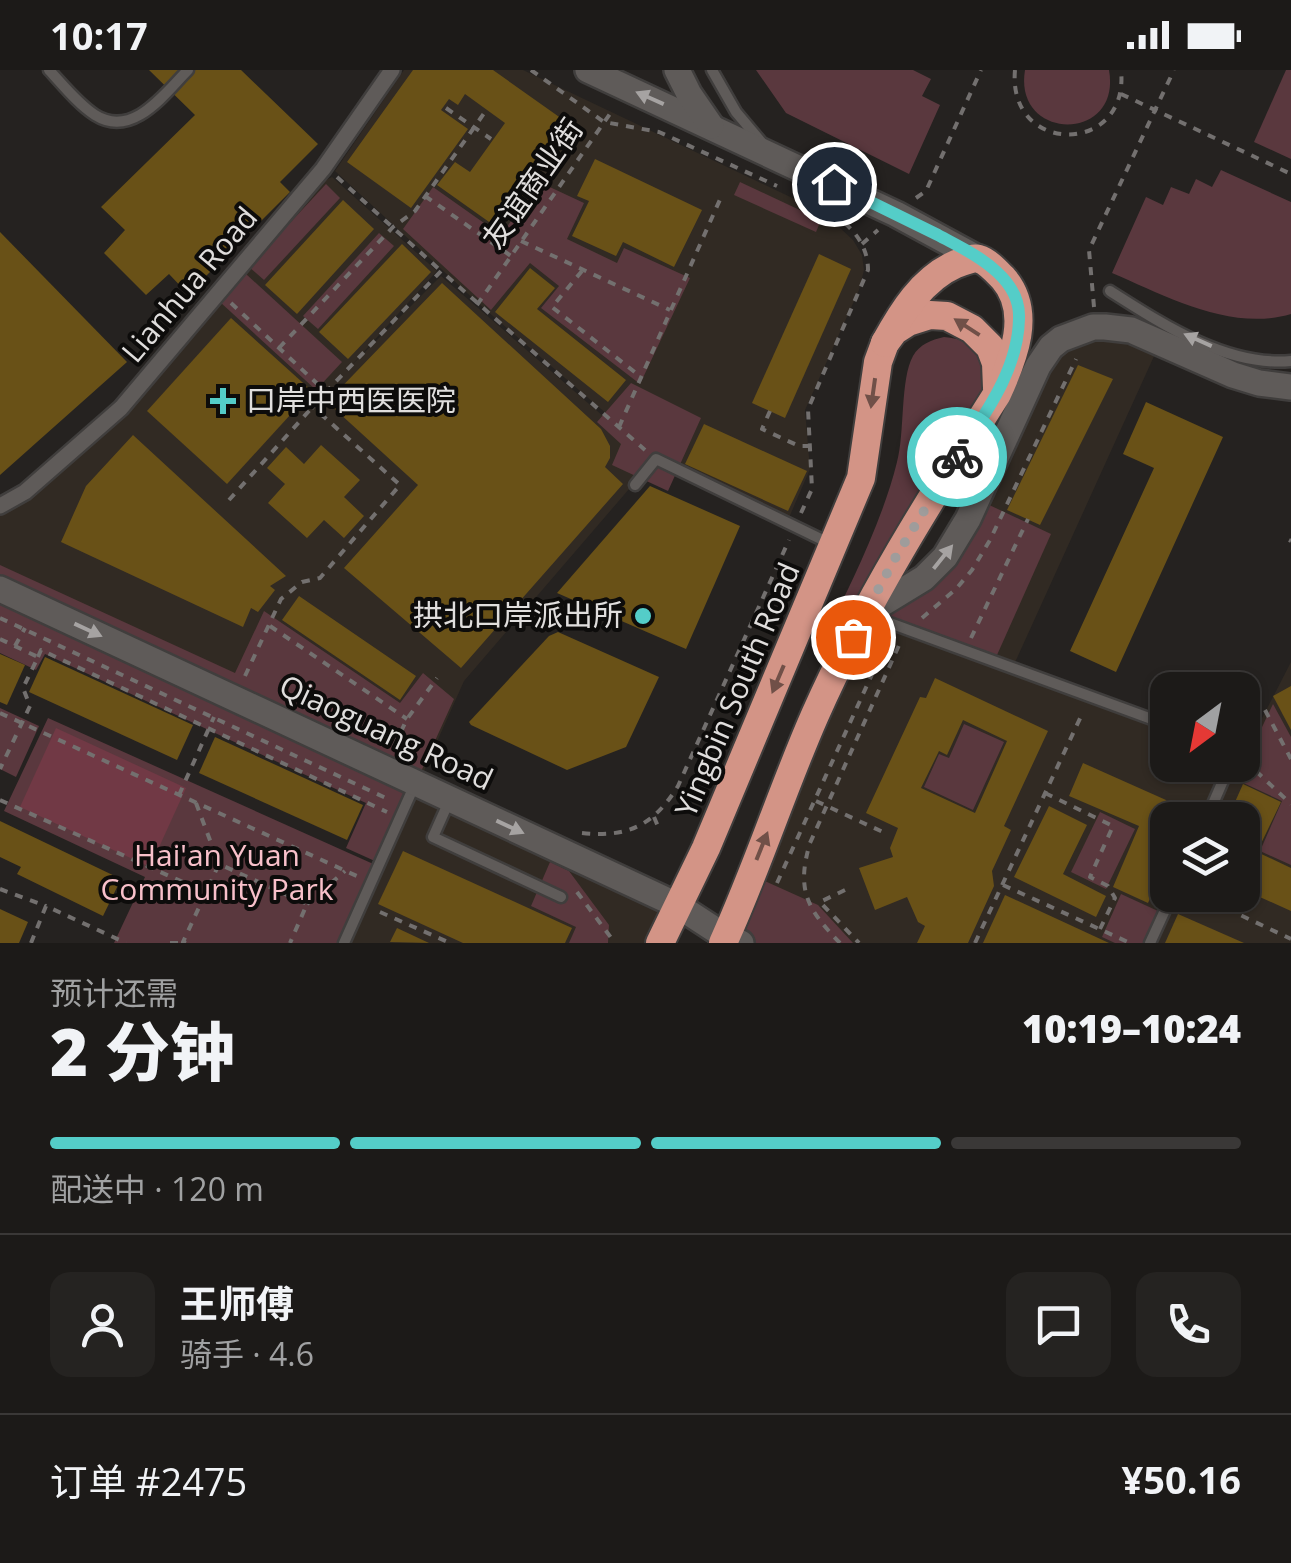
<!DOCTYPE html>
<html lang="zh">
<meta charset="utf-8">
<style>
body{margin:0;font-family:"Open Sans","Noto Sans SC",sans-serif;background:#252321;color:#f1f3f6;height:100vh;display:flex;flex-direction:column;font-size:38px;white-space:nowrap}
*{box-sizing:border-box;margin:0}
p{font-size:32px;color:#a0a1a2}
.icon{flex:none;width:55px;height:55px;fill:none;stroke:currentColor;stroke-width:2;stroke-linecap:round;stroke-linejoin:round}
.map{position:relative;height:873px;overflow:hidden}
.panel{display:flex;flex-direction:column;background:#1c1a18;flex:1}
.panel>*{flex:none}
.needle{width:65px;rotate:212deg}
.fabs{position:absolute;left:1150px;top:602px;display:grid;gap:20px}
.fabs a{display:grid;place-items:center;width:110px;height:110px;border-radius:20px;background:#1c1a18;box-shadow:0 2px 8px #0004,0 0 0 2px #3a3837;font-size:50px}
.pin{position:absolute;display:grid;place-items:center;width:85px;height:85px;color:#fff;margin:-42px;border:5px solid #fff;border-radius:50%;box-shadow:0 2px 10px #0007}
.courier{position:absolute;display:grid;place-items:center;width:100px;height:100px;margin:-50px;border:8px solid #54cdc8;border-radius:50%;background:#fff;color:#222;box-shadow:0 2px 12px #0007}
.headline em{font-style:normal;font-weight:800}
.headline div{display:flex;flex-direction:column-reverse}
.headline{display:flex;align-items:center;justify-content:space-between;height:170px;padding:0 50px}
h1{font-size:65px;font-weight:800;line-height:75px}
.bar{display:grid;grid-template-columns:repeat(4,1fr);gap:15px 10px;align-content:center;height:120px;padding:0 50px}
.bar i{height:12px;border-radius:8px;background:#3a3837}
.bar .current{background:#54cdc8}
.bar p{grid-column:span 4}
.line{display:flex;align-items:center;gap:25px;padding:0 50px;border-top:2px solid #3a3837}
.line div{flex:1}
.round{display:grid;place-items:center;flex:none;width:105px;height:105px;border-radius:20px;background:#252321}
.status{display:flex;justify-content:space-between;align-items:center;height:70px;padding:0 50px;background:#1c1a18;direction:ltr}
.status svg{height:28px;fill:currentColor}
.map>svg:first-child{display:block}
</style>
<div class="status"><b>10:17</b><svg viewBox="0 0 49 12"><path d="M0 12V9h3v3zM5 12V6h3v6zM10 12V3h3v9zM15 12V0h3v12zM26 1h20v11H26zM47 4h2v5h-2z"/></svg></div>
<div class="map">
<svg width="1291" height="873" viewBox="0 0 1291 873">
<rect width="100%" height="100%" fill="#252220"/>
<g fill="#312a23">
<polygon points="404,0 523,0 824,143 853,170 862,185 864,200 859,220 805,340 810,399 788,450 658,388 479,234 335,101"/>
<polygon points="332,107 437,201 350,297 441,206 654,390 464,611 415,721 677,846 664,873 344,873 413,720 0,523 0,436 121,339 320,113"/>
<polygon points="1078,263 1160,273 1012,599 1167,656 1168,695 1224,695 1224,701 1235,695 1242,695 1243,685 1291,592 1291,873 1151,873 1172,825 1242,825 1242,750 1168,750 1168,825 1149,873 743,873 816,644 867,543 924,509 1039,297"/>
</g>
<g fill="#5a383e">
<polygon points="756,0 913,0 931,9 922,26 940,35 909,104 786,43"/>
<path d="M 1025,0 L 1109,0 C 1122,73 1013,72 1025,0 Z"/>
<polygon points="1286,0 1291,0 1291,89 1254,72"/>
<path d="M 1221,100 L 1291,132 L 1291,244 C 1231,262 1166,226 1112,203 L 1146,127 L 1163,135 L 1171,117 L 1189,124 L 1196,109 L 1212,117 Z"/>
<polygon points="539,112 584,133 567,169 617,193 624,178 690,208 640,314 541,238 559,216 530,193 491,240 403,159 433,117 501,165"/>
<polygon points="740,112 821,150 816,162 734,125"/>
<polygon points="326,114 340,128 264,210 249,197"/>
<polygon points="379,163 394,176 318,259 303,246"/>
<polygon points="246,204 342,292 316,320 220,232"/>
<path d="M 944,267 C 982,271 985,287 984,320 L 869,510 L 830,580 L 821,576 C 849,516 881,456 897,392 C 905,363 900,309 913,286 C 920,274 931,270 944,267 Z"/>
<polygon points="631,313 701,348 668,421 612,395 621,374 597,352"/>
<polygon points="985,433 1051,464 997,585 882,543"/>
<polygon points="0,495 235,603 264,541 400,633 423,603 454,629 414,717 0,518"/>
<polygon points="0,528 411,720 377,792 346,778 366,733 45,584 36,600 0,583"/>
<polygon points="1273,634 1291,667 1291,795 1260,781 1282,731 1237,710"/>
<polygon points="0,638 39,656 16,707 0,699"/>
<polygon points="48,648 380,797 344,873 114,873 145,807 4,741"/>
<polygon points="964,654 1004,672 973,740 924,717 939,684 949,688"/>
<polygon points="1100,742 1135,759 1106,819 1071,802"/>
<polygon points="550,792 569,801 609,855 608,873 569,873 576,857 531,836"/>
<polygon points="754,806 818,835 853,873 749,873 731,865"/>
<polygon points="1121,824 1158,841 1144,873 1115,873 1102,867"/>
</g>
<polygon fill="#713945" points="56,658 186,718 150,797 20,737"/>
<g fill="#695117" fill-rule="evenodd">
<polygon points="149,0 241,0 318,74 280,112 290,122 188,224 169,204 146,225 104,183 125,160 101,137 195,45"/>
<polygon points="413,0 493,0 572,56 499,159 437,115 455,92 470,102 505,53 465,24 458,35 449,29 441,40 468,59 411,138 347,92"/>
<polygon points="595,89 702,140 674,197 623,172 616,186 572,166 589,131 577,126"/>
<polygon points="343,130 374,159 297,244 265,215"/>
<polygon points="0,162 127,292 0,405"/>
<polygon points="402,174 431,202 348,289 319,262"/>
<polygon points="819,184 851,199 785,348 752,333"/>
<polygon points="530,198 555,218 537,239 626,310 608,332 495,242"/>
<polygon points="442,213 601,359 610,376 610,388 605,397 623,414 461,598 344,498 418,415 327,332"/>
<polygon points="231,248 312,321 227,414 147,341"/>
<polygon points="1078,295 1113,309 1040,455 1007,440"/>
<polygon points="1146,332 1223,367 1116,602 1070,581 1154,398 1123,384"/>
<polygon points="704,354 807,401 788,441 685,394"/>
<polygon points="133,365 286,506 270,516 275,520 258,542 251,538 243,557 61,472 86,416"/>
<polygon points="321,375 360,410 344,427 364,446 344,468 324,450 307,468 268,433 285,414 267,398 286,377 304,394"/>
<polygon points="650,416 740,456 686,579 557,523"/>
<polygon points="299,526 416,606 400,630 282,550"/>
<polygon points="558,562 659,607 626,677 567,700 471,655 469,652 549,566"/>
<polygon points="0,584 25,595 7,635 0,632"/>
<polygon points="45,587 193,655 177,690 29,622"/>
<path d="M 935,608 L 1048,661 L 1004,756 L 1011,760 L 992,801 L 994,816 L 968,873 L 917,873 L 925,856 L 918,852 L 907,827 L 875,840 L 859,798 L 893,787 L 890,778 L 898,758 L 866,743 L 920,627 L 926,628 ZM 963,650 L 1007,671 L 975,743 L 921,718 L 939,681 L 947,685 Z"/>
<polygon points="1291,616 1291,660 1273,626"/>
<polygon points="215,667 363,735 347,770 199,703"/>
<polygon points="1083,693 1166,730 1178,750 1168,750 1168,787 1148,833 1113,817 1139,756 1069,726"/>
<polygon points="1243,714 1281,732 1257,782 1291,798 1291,841 1242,819 1242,750 1227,750"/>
<polygon points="1049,736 1087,755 1063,804 1106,826 1096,847 1014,807"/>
<polygon points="0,751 121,809 103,846 17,804 21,797 0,787"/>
<polygon points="403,781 572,858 565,873 463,873 378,834"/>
<polygon points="1005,825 1109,873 983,873"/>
<polygon points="0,839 28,852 19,873 0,873"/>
<polygon points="1178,844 1244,873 1165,873"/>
<polygon points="397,858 429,873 390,872"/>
</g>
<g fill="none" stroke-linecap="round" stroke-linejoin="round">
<defs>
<g id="service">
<path d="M 49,0 C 63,15 78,34 95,45 C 133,69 165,23 188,0"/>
<polyline points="712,0 736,42 762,73"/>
<path d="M 1110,221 C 1162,254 1227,297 1291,291"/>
<polyline points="635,415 656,389 829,473"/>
<polyline points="868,545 1168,655"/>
<polyline points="450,729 433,767 561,827"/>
<polyline points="1206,750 1225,706 1225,695"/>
<polyline points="344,873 415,714"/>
<polyline points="1150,873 1172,825"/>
</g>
<polyline id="pedestrian" points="0,436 25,422 121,338 323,99 392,0"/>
<g id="tertiary">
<polyline points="588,0 896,144 979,189"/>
<polyline points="677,0 689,24 711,56"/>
<polyline points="0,519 677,835 726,867 741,873"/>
<polyline points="865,544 924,508 945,487 968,449 1038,296 1051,277 1061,269 1093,257 1105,257 1131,260 1233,305 1259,313 1291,317"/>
</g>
<g id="trunk">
<polyline points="660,873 706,778 861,408 878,292 885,273 894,261 908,252 930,245 947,246 972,259 990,277 996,293 997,318"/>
<path d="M 723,873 C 757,799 782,720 815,645 C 865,532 931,428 997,324 C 1013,289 1033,242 1003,208 C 997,202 987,191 979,189 C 972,187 963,192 956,194 C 922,209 902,242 885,273"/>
</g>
</defs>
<use href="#service" stroke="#403e3d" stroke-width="15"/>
<use href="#pedestrian" stroke="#403e3d" stroke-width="20"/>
<use href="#tertiary" stroke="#403e3d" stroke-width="30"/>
<use href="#trunk" stroke="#403e3d" stroke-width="32"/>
<g stroke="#73706f" stroke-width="4" stroke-dasharray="8 8" stroke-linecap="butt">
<polyline points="531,0 604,52 659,62 777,116"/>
<path d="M 1015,0 C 1007,86 1130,86 1121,0"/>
<polyline points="1121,24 1291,104"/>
<polyline points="446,38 491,69"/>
<polyline points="337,107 441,201"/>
<polyline points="425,126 511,186"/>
<polyline points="916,128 926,121 981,0"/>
<polyline points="521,171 670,240"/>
<polyline points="862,174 878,160"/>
<polyline points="582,201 552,237 641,307"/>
<polyline points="231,233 326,322"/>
<polyline points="477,235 614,38"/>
<polyline points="1094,237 1089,180 1174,0"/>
<polyline points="279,278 393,157 415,141 485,42"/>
<polyline points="770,341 762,359 799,376 810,376"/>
<polyline points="619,357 722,125"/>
<polyline points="229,430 326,322 441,201 645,380"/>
<path d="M 801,443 L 812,419 L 808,339 L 868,200 C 868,170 846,151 822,137"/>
<polyline points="1289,470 1291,471"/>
<polyline points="0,548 390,730"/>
<polyline points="922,548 956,519 972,500 990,470 1076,289"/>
<polyline points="270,556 407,649"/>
<polyline points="971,568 1028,449"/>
<polyline points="0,569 38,587 23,618 30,636 0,699"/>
<polyline points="15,576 25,558"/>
<polyline points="38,587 41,580 387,742"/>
<polyline points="245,606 281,529 302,512 320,508 400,415 313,337"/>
<polyline points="1265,640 1291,689"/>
<polyline points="0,643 359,807"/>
<polyline points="394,676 407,649 437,608"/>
<polyline points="1241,695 1257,702 1291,734"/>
<polyline points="1045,723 1113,756 1090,807 1108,816 1115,828 1100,859"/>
<polyline points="179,725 214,647"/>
<polyline points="0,730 205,822"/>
<polyline points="816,731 885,763"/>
<polyline points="196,733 219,794"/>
<polyline points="654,747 660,761"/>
<path d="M 582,763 C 628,768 654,755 678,716 L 789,470"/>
<polyline points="777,813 889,567"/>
<polyline points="1003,815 1130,873"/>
<polyline points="0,819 46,836"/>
<polyline points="845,820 820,832 859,873"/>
<polyline points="577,822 612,869 613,873"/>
<polyline points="1198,825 1291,869"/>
<polyline points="307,834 345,801"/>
<polyline points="380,842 450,873"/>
<polyline points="31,873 46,836 126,873"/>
<polyline points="170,873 183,873"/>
<polyline points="186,873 183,872 219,794 307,834 290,873"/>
<path d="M 840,873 C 807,839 796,820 810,773 L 900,573"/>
<polyline points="975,873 1083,642"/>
</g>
<use href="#service" stroke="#5f5b59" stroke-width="10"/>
<use href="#pedestrian" stroke="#5f5b59" stroke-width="15"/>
<use href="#tertiary" stroke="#5f5b59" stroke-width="25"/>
<use href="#trunk" stroke="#d39486" stroke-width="28"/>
</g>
<defs><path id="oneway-solid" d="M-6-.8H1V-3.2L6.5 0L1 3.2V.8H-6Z" transform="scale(2.5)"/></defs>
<g fill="#a6a3a2">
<use href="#oneway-solid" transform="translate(650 28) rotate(-156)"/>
<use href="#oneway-solid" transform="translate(1198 270) rotate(-156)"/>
<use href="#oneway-solid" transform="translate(943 487) rotate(-51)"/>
<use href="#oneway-solid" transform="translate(88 560) rotate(25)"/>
<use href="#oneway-solid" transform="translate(510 757) rotate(25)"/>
</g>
<g fill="#705048">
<use href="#oneway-solid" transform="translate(967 257) rotate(-147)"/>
<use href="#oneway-solid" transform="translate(873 323) rotate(98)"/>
<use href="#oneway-solid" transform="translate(778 609) rotate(113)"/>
<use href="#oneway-solid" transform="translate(762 776) rotate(-68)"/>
</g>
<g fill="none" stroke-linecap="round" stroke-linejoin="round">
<polyline stroke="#9f9c9b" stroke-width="10" stroke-dasharray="0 18" points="853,567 894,490 957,387"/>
<path stroke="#54cdc8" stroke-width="12" d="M 834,114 C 869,131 904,148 938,165 C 958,176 980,186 997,202 C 1010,214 1020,230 1019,249 C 1018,301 984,345 957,387"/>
</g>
<g fill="#54cdc8" stroke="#0d0c0b" stroke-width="4">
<path d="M218 316h10v10h10v10h-10v10h-10v-10h-10v-10h10z"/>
<circle cx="643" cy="546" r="10"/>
</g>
<g text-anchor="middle" stroke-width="8" stroke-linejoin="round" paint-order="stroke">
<g font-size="30" fill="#e0dedd" stroke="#0d0c0b">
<text transform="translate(533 114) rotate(-55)" y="10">友谊商业街</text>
<text transform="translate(190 215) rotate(-50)" y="10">Lianhua Road</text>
<text transform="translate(738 620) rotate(-67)" y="10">Yingbin South Road</text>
<text transform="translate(386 663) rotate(25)" y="10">Qiaoguang Road</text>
</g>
<g font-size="30" fill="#e0dedd" stroke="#0d0c0b" text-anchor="start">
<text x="246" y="341">口岸中西医医院</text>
<text x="623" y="556" text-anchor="end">拱北口岸派出所</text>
</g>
<g font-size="30" fill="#f8c0ca" stroke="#0d0c0b">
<text x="217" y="796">Hai'an Yuan<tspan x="217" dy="34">Community Park</tspan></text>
</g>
</g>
</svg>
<div class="fabs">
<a><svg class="needle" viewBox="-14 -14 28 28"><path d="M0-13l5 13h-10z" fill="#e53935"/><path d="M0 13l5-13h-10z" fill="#a0a1a2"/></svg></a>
<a><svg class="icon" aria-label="layers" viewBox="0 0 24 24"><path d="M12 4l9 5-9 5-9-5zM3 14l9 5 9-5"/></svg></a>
</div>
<div class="pin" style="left:853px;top:567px;background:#ea580c"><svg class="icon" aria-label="bag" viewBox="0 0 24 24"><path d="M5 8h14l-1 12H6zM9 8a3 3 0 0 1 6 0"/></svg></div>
<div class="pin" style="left:834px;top:114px;background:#1f2937"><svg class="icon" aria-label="home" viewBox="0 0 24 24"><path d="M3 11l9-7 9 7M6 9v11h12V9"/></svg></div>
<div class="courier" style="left:957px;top:387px"><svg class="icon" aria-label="bike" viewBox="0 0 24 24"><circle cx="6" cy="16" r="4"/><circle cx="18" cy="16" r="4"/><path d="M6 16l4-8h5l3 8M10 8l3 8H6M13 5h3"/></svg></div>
</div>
<section class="panel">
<div class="headline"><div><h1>2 分钟</h1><p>预计还需</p></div><em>10:19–10:24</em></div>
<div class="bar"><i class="current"></i><i class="current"></i><i class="current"></i><i></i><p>配送中 · 120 m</p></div>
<div class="line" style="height:180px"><a class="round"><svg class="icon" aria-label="person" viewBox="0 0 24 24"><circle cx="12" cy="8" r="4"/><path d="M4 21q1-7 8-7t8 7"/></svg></a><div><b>王师傅</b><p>骑手 · 4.6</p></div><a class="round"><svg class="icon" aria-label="chat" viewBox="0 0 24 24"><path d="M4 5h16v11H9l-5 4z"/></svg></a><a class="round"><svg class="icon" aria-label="phone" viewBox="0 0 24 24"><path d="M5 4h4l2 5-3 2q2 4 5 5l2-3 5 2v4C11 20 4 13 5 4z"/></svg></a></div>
<div class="line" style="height:130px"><div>订单 #2475</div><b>¥50.16</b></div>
</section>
